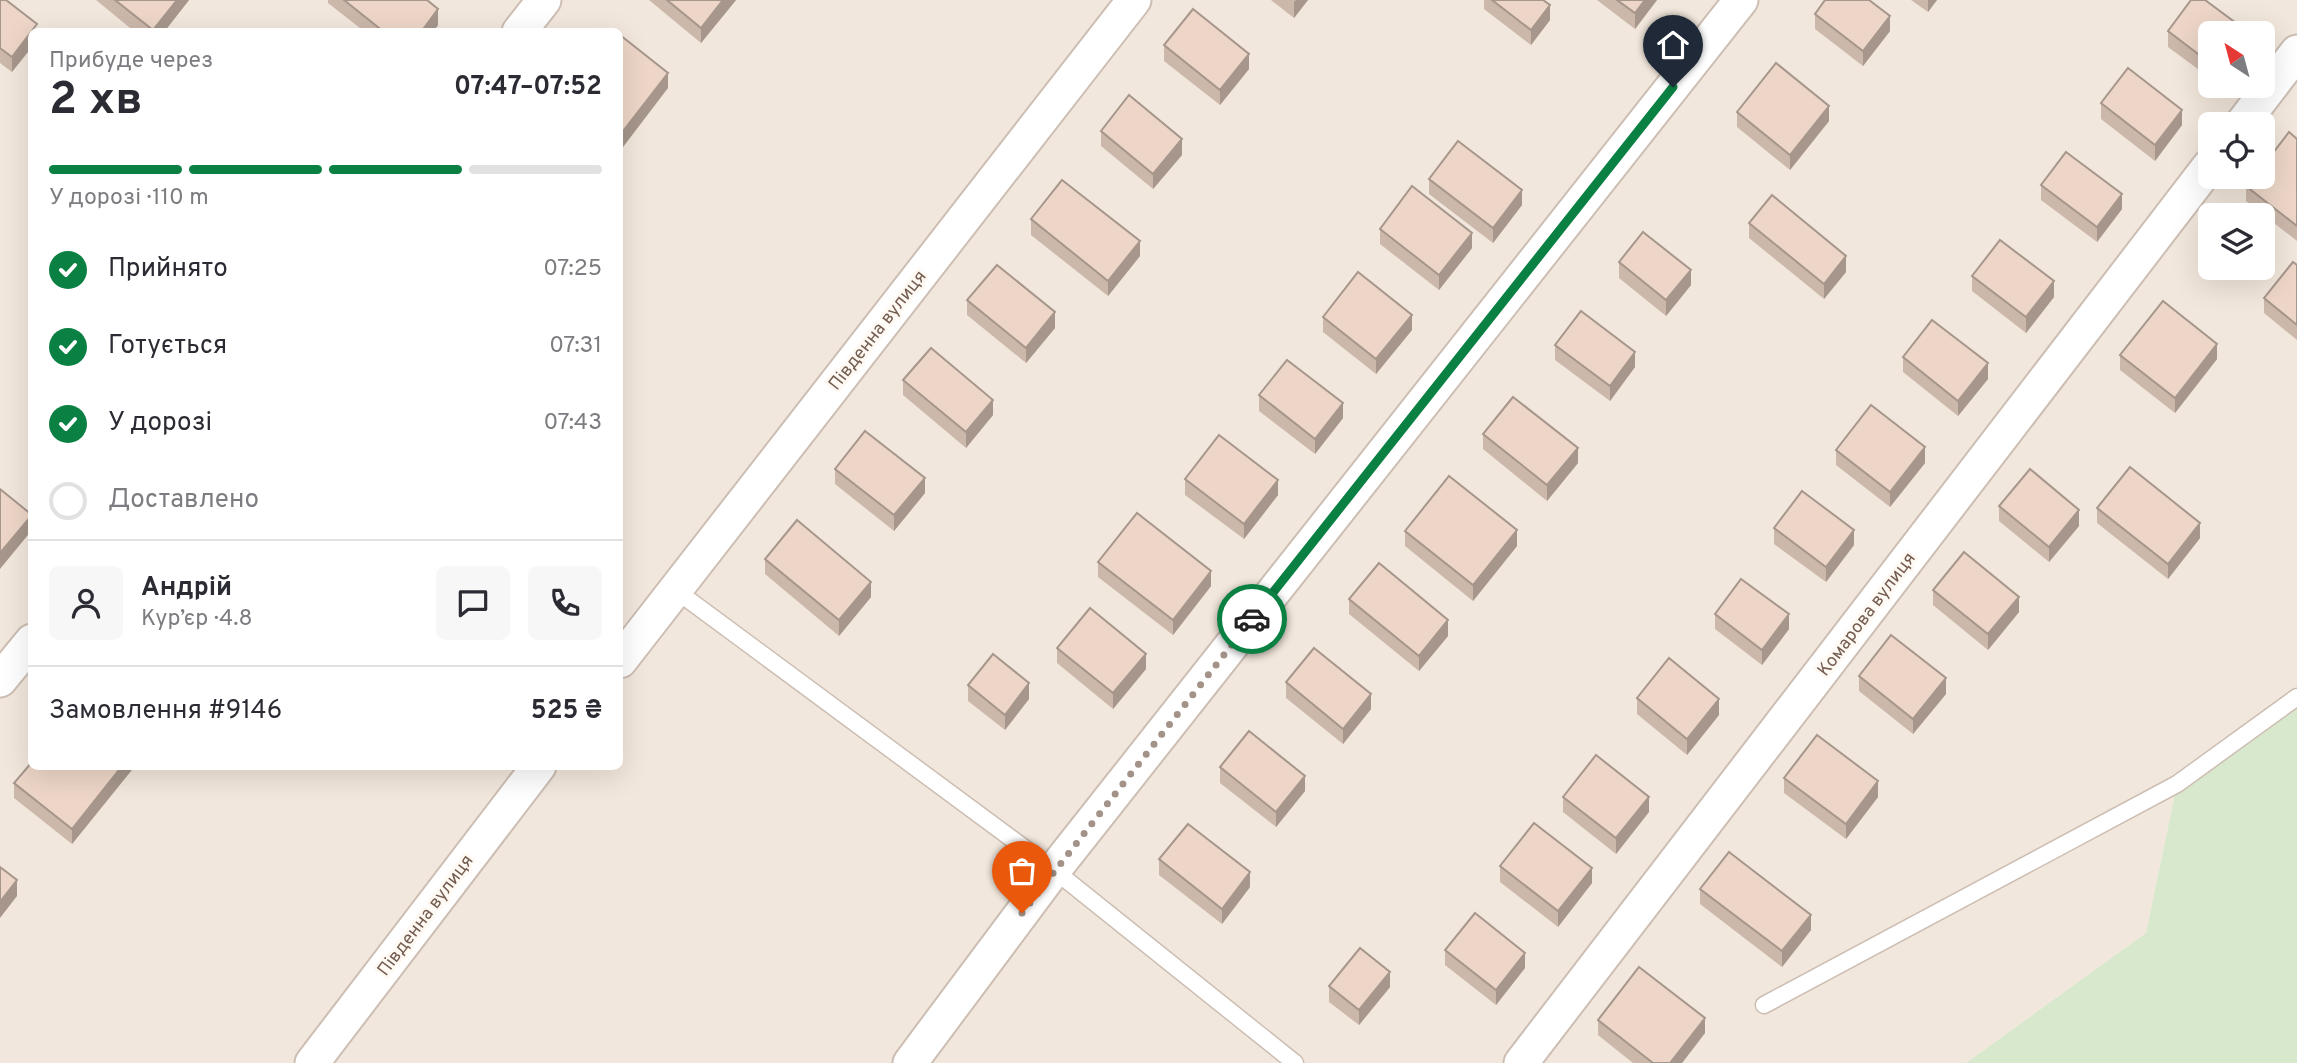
<!DOCTYPE html>
<html lang="uk">
<meta charset="utf-8">
<style>
body{margin:0;font-family:Overpass,sans-serif;background:#f7f7f7;color:#2b2b33;height:100vh;display:flex;flex-direction:column;font-size:26px;white-space:nowrap}
*{box-sizing:border-box;margin:0}
p{font-size:23px;color:#7c7c81}
.icon{flex:none;width:38px;height:38px;fill:none;stroke:currentColor;stroke-width:2;stroke-linecap:round;stroke-linejoin:round}
.map{position:relative;flex:1;overflow:hidden}
.panel{position:absolute;left:28px;top:28px;width:595px;height:742px;display:flex;flex-direction:column;background:#fff;border-radius:10px;box-shadow:0 7px 28px #0002}
.panel>*{flex:none}
.needle{width:46px;rotate:324deg}
.tools{position:absolute;left:2198px;top:21px;display:grid;gap:14px}
.tools a{display:grid;place-items:center;width:77px;height:77px;border-radius:10px;background:#fff;box-shadow:0 7px 28px #0002;font-size:35px}
.pin{position:absolute;display:grid;place-items:center;width:60px;height:60px;color:#fff;margin:-72px -30px;border-radius:50% 50% 50% 0;rotate:-45deg;box-shadow:0 0 7px #0007}
.pin .icon{rotate:45deg}
.courier{position:absolute;display:grid;place-items:center;width:70px;height:70px;margin:-35px;border:5px solid #0b8043;border-radius:50%;background:#fff;color:#222;box-shadow:0 2px 9px #0007}
.summary em{font-style:normal;font-weight:700}
.summary div{display:flex;flex-direction:column-reverse}
.summary{display:flex;align-items:center;justify-content:space-between;height:119px;padding:0 21px}
h1{font-size:46px;font-weight:700;line-height:52px}
.bar{display:grid;grid-template-columns:repeat(4,1fr);gap:10px 7px;align-content:center;height:84px;padding:0 21px}
.bar i{height:9px;border-radius:5px;background:#e1e1e2}
.bar .active{background:#0b8043}
.bar p{grid-column:span 4}
.line{display:flex;align-items:center;gap:18px;padding:0 21px;border-top:2px solid #e1e1e2}
.line div{flex:1}
.round{display:grid;place-items:center;flex:none;width:74px;height:74px;border-radius:10px;background:#f7f7f7}
ol{padding:0 21px;list-style:none}
li{display:flex;align-items:center;gap:21px;height:77px}
li p{margin-inline-start:auto}
li .icon{padding:7px;border-radius:50%;background:#0b8043;color:#fff;stroke-width:4}
li:last-child{color:#7c7c81}
li i{width:38px;height:38px;border:4px solid #e1e1e2;border-radius:50%}
.map>svg:first-child{display:block}
</style>
<div class="map">
<svg width="2297" height="1063" viewBox="0 0 2297 1063">
<rect width="100%" height="100%" fill="#fbf5ed"/>
<path fill="#f2e7dc" fill-rule="evenodd" d="M 0,0 L 2297,0 L 2297,697 L 2177,784 L 2146,933 L 1966,1063 L 0,1063 ZM 32,32 L 620,32 L 620,766 L 32,766 ZM 2210,33 L 2263,33 L 2263,86 L 2210,86 ZM 2210,124 L 2263,124 L 2263,177 L 2210,177 ZM 2210,215 L 2263,215 L 2263,268 L 2210,268 Z"/>
<polygon fill="#d8e8cc" points="2297,697 2297,1063 1966,1063 2146,933 2177,784"/>
<g fill="none" stroke-linecap="round" stroke-linejoin="round">
<defs>
<g id="service">
<polyline points="674,589 1054,870 1295,1063"/>
<polyline points="1764,1005 2177,784 2297,697"/>
</g>
<g id="minor">
<polyline points="519,32 544,0"/>
<polyline points="2242,124 2297,52"/>
<polyline points="620,661 1134,0"/>
<polyline points="0,680 32,641"/>
<polyline points="312,1063 539,766"/>
<polyline points="910,1063 1054,870 1741,0"/>
<polyline points="1521,1063 2210,165"/>
</g>
</defs>
<use href="#service" stroke="#cdbeb3" stroke-width="19"/>
<use href="#minor" stroke="#cdbeb3" stroke-width="37"/>
<use href="#service" stroke="#fff" stroke-width="16"/>
<use href="#minor" stroke="#fff" stroke-width="33"/>
</g>
<g fill="#ccb8ab">
<polygon points="0,0 37,32 12,72 0,63"/>
<polygon points="96,0 189,0 164,32 135,32"/>
<polygon points="328,0 427,0 438,25 433,32 365,32 328,3"/>
<polygon points="649,0 736,0 701,43"/>
<polygon points="1271,0 1308,0 1294,18"/>
<polygon points="1484,0 1543,0 1550,20 1531,45 1484,9"/>
<polygon points="1597,0 1657,0 1635,29"/>
<polygon points="1911,0 1937,0 1928,12"/>
<polygon points="1815,14 1890,31 1863,66 1815,29"/>
<polygon points="2168,31 2244,33 2210,33 2210,78 2168,47"/>
<polygon points="1164,45 1249,69 1220,105 1164,61"/>
<polygon points="2101,103 2182,125 2155,161 2101,119"/>
<polygon points="1737,112 1829,121 1790,170 1737,127"/>
<polygon points="1101,131 1182,155 1153,189 1101,146"/>
<polygon points="2297,139 2297,241 2246,201 2246,186"/>
<polygon points="1429,179 1522,205 1493,243 1429,194"/>
<polygon points="2041,185 2122,209 2097,242 2041,200"/>
<polygon points="1031,219 1140,256 1108,296 1031,235"/>
<polygon points="1749,223 1846,272 1824,299 1749,238"/>
<polygon points="1380,229 1472,248 1439,290 1380,244"/>
<polygon points="1619,262 1691,285 1666,316 1619,278"/>
<polygon points="2297,265 2297,340 2264,313 2264,298"/>
<polygon points="1972,276 2054,297 2026,333 1972,291"/>
<polygon points="967,300 1055,328 1026,363 967,315"/>
<polygon points="1323,317 1412,330 1376,374 1323,332"/>
<polygon points="1555,345 1635,367 1610,401 1555,360"/>
<polygon points="2120,355 2217,359 2175,413 2120,370"/>
<polygon points="1903,357 1988,379 1958,416 1903,372"/>
<polygon points="903,380 993,415 966,448 903,395"/>
<polygon points="1259,395 1343,418 1315,454 1259,411"/>
<polygon points="1483,434 1578,463 1547,501 1483,449"/>
<polygon points="1836,450 1925,463 1890,507 1836,465"/>
<polygon points="835,469 925,493 894,531 835,484"/>
<polygon points="1185,479 1278,495 1244,539 1185,495"/>
<polygon points="1999,506 2079,526 2049,562 1999,521"/>
<polygon points="2097,508 2200,538 2168,579 2097,523"/>
<polygon points="1774,528 1854,545 1826,582 1774,544"/>
<polygon points="1405,531 1517,546 1473,601 1405,546"/>
<polygon points="765,559 871,597 839,636 765,574"/>
<polygon points="1098,562 1211,586 1173,635 1098,577"/>
<polygon points="1933,590 2019,612 1988,650 1933,605"/>
<polygon points="1349,599 1448,636 1419,671 1349,614"/>
<polygon points="1715,614 1789,629 1762,665 1715,629"/>
<polygon points="1057,648 1146,669 1113,709 1057,663"/>
<polygon points="1859,676 1946,694 1913,734 1859,691"/>
<polygon points="1286,682 1371,709 1343,744 1286,698"/>
<polygon points="968,685 1029,699 1005,730 968,701"/>
<polygon points="1637,698 1719,715 1687,755 1637,714"/>
<polygon points="32,766 135,766 72,844 14,798 14,783"/>
<polygon points="1220,767 1305,791 1276,827 1220,783"/>
<polygon points="1784,778 1878,797 1846,839 1784,793"/>
<polygon points="1563,797 1649,812 1616,854 1563,812"/>
<polygon points="1159,859 1250,887 1222,924 1159,875"/>
<polygon points="1500,866 1592,883 1558,927 1500,882"/>
<polygon points="1700,889 1811,930 1782,967 1700,904"/>
<polygon points="1445,950 1525,968 1496,1005 1445,965"/>
<polygon points="1329,986 1390,987 1359,1025 1329,1002"/>
<polygon points="1598,1020 1705,1033 1682,1063 1633,1063 1598,1035"/>
</g>
<g fill="#a6968b">
<polygon points="177,0 189,0 164,32 153,32 153,30"/>
<polygon points="723,0 736,0 701,43 701,28"/>
<polygon points="1296,0 1308,0 1294,18 1294,2"/>
<polygon points="1645,0 1657,0 1635,29 1635,13"/>
<polygon points="1928,0 1937,0 1928,12"/>
<polygon points="1550,5 1550,20 1531,45 1531,30"/>
<polygon points="438,9 438,25 433,32 421,32"/>
<polygon points="1890,16 1890,31 1863,66 1863,51"/>
<polygon points="32,32 32,47 12,72 12,57"/>
<polygon points="1249,54 1249,69 1220,105 1220,90"/>
<polygon points="668,73 668,88 620,151 620,135"/>
<polygon points="1829,106 1829,121 1790,170 1790,155"/>
<polygon points="2182,110 2182,125 2155,161 2155,145"/>
<polygon points="1182,139 1182,155 1153,189 1153,174"/>
<polygon points="1522,190 1522,205 1493,243 1493,228"/>
<polygon points="2122,194 2122,209 2097,242 2097,227"/>
<polygon points="1472,233 1472,248 1439,290 1439,275"/>
<polygon points="1140,241 1140,256 1108,296 1108,281"/>
<polygon points="1846,256 1846,272 1824,299 1824,284"/>
<polygon points="1691,270 1691,285 1666,316 1666,300"/>
<polygon points="2054,281 2054,297 2026,333 2026,317"/>
<polygon points="1055,312 1055,328 1026,363 1026,348"/>
<polygon points="1412,315 1412,330 1376,374 1376,359"/>
<polygon points="2217,344 2217,359 2175,413 2175,398"/>
<polygon points="1635,352 1635,367 1610,401 1610,386"/>
<polygon points="1988,363 1988,379 1958,416 1958,401"/>
<polygon points="993,400 993,415 966,448 966,432"/>
<polygon points="1343,403 1343,418 1315,454 1315,439"/>
<polygon points="1925,447 1925,463 1890,507 1890,492"/>
<polygon points="1578,448 1578,463 1547,501 1547,485"/>
<polygon points="925,478 925,493 894,531 894,515"/>
<polygon points="1278,480 1278,495 1244,539 1244,524"/>
<polygon points="2079,510 2079,526 2049,562 2049,547"/>
<polygon points="32,515 32,530 0,569 0,553"/>
<polygon points="2200,523 2200,538 2168,579 2168,564"/>
<polygon points="1517,530 1517,546 1473,601 1473,585"/>
<polygon points="1854,530 1854,545 1826,582 1826,567"/>
<polygon points="1211,571 1211,586 1173,635 1173,620"/>
<polygon points="871,582 871,597 839,636 839,620"/>
<polygon points="2019,597 2019,612 1988,650 1988,634"/>
<polygon points="1789,614 1789,629 1762,665 1762,650"/>
<polygon points="1448,620 1448,636 1419,671 1419,656"/>
<polygon points="1146,654 1146,669 1113,709 1113,693"/>
<polygon points="1946,678 1946,694 1913,734 1913,719"/>
<polygon points="1029,683 1029,699 1005,730 1005,715"/>
<polygon points="1371,694 1371,709 1343,744 1343,729"/>
<polygon points="1719,699 1719,715 1687,755 1687,739"/>
<polygon points="122,766 135,766 72,844 72,829"/>
<polygon points="1305,776 1305,791 1276,827 1276,812"/>
<polygon points="1878,781 1878,797 1846,839 1846,824"/>
<polygon points="1649,797 1649,812 1616,854 1616,838"/>
<polygon points="1592,868 1592,883 1558,927 1558,911"/>
<polygon points="1250,872 1250,887 1222,924 1222,909"/>
<polygon points="17,880 17,896 0,918 0,902"/>
<polygon points="1811,915 1811,930 1782,967 1782,951"/>
<polygon points="1525,953 1525,968 1496,1005 1496,990"/>
<polygon points="1390,972 1390,987 1359,1025 1359,1010"/>
<polygon points="1705,1018 1705,1033 1682,1063 1670,1063"/>
</g>
<g fill="#edd6c7" stroke="#a6968b" stroke-width="2">
<polygon points="0,0 6,0 37,24 12,57 0,48"/>
<polygon points="115,0 177,0 153,30"/>
<polygon points="344,0 427,0 438,9 421,32 384,32"/>
<polygon points="667,0 723,0 701,28"/>
<polygon points="1492,0 1543,0 1550,5 1531,30"/>
<polygon points="1617,0 1645,0 1635,13"/>
<polygon points="1825,0 1869,0 1890,16 1863,51 1815,14"/>
<polygon points="2191,0 2205,0 2244,29 2241,33 2210,33 2210,63 2168,31"/>
<polygon points="1193,9 1249,54 1220,90 1164,45"/>
<polygon points="620,35 668,73 620,135"/>
<polygon points="1776,63 1829,106 1790,155 1737,112"/>
<polygon points="2128,68 2182,110 2155,145 2101,103"/>
<polygon points="1129,95 1182,139 1153,174 1101,131"/>
<polygon points="2289,132 2297,139 2297,226 2246,186 2254,177 2263,177 2263,166"/>
<polygon points="1458,141 1522,190 1493,228 1429,179"/>
<polygon points="2066,152 2122,194 2097,227 2041,185"/>
<polygon points="1062,180 1140,241 1108,281 1031,219"/>
<polygon points="1412,186 1472,233 1439,275 1380,229"/>
<polygon points="1772,195 1846,256 1824,284 1749,223"/>
<polygon points="1643,232 1691,270 1666,300 1619,262"/>
<polygon points="2000,240 2054,281 2026,317 1972,276"/>
<polygon points="2293,262 2297,265 2297,325 2264,298"/>
<polygon points="997,265 1055,312 1026,348 967,300"/>
<polygon points="1358,272 1412,315 1376,359 1323,317"/>
<polygon points="2163,301 2217,344 2175,398 2120,355"/>
<polygon points="1581,311 1635,352 1610,386 1555,345"/>
<polygon points="1932,320 1988,363 1958,401 1903,357"/>
<polygon points="931,348 993,400 966,432 903,380"/>
<polygon points="1287,360 1343,403 1315,439 1259,395"/>
<polygon points="1513,397 1578,448 1547,485 1483,434"/>
<polygon points="1871,405 1925,447 1890,492 1836,450"/>
<polygon points="865,431 925,478 894,515 835,469"/>
<polygon points="1219,435 1278,480 1244,524 1185,479"/>
<polygon points="2130,467 2200,523 2168,564 2097,508"/>
<polygon points="2030,469 2079,510 2049,547 1999,506"/>
<polygon points="1449,476 1517,530 1473,585 1405,531"/>
<polygon points="0,489 32,515 0,553"/>
<polygon points="1802,491 1854,530 1826,567 1774,528"/>
<polygon points="1137,513 1211,571 1173,620 1098,562"/>
<polygon points="797,520 871,582 839,620 765,559"/>
<polygon points="1964,552 2019,597 1988,634 1933,590"/>
<polygon points="1379,563 1448,620 1419,656 1349,599"/>
<polygon points="1741,579 1789,614 1762,650 1715,614"/>
<polygon points="1090,608 1146,654 1113,693 1057,648"/>
<polygon points="1891,635 1946,678 1913,719 1859,676"/>
<polygon points="1314,648 1371,694 1343,729 1286,682"/>
<polygon points="993,654 1029,683 1005,715 968,685"/>
<polygon points="1669,658 1719,699 1687,739 1637,698"/>
<polygon points="1249,731 1305,776 1276,812 1220,767"/>
<polygon points="1817,735 1878,781 1846,824 1784,778"/>
<polygon points="1596,755 1649,797 1616,838 1563,797"/>
<polygon points="32,762 32,766 122,766 72,829 14,783"/>
<polygon points="1534,823 1592,868 1558,911 1500,866"/>
<polygon points="1188,824 1250,872 1222,909 1159,859"/>
<polygon points="1729,852 1811,915 1782,951 1700,889"/>
<polygon points="0,867 17,880 0,902"/>
<polygon points="1475,913 1525,953 1496,990 1445,950"/>
<polygon points="1360,948 1390,972 1359,1010 1329,986"/>
<polygon points="1639,967 1705,1018 1670,1063 1653,1063 1598,1020"/>
</g>
<g fill="none" stroke-linecap="round" stroke-linejoin="round">
<polyline stroke="#a39288" stroke-width="7" stroke-dasharray="0 12.6" points="1022,913 1252,619"/>
<polyline stroke="#0b8043" stroke-width="9" points="1252,619 1673,87"/>
</g>
<g text-anchor="middle" stroke-width="6" stroke-linejoin="round" paint-order="stroke">
<g font-size="18" fill="#745d51" stroke="#fef9f3">
<text transform="translate(877 330) rotate(-52)" y="6">Південна вулиця</text>
<text transform="translate(1866 614) rotate(-53)" y="6">Комарова вулиця</text>
<text transform="translate(425 915) rotate(-53)" y="6">Південна вулиця</text>
</g>
</g>
</svg>
<div class="tools">
<a><svg class="needle" viewBox="-14 -14 28 28"><path d="M0-13l5 13h-10z" fill="#e53935"/><path d="M0 13l5-13h-10z" fill="#7c7c81"/></svg></a>
<a><svg class="icon" aria-label="locate" viewBox="0 0 24 24"><circle cx="12" cy="12" r="6"/><path d="M12 2v4M12 18v4M2 12h4M18 12h4"/></svg></a>
<a><svg class="icon" aria-label="layers" viewBox="0 0 24 24"><path d="M12 4l9 5-9 5-9-5zM3 14l9 5 9-5"/></svg></a>
</div>
<div class="pin" style="left:1022px;top:913px;background:#ea580c"><svg class="icon" aria-label="bag" viewBox="0 0 24 24"><path d="M5 8h14l-1 12H6zM9 8a3 3 0 0 1 6 0"/></svg></div>
<div class="pin" style="left:1673px;top:87px;background:#1f2937"><svg class="icon" aria-label="home" viewBox="0 0 24 24"><path d="M3 11l9-7 9 7M6 9v11h12V9"/></svg></div>
<div class="courier" style="left:1252px;top:619px"><svg class="icon" aria-label="car" viewBox="0 0 24 24"><path d="M5 17H2v-5l4-1 3-4h7l3 4 3 1v5h-3M9 17h6M6 11h13"/><circle cx="7" cy="17" r="2"/><circle cx="17" cy="17" r="2"/></svg></div>
<section class="panel">
<div class="summary"><div><h1>2 хв</h1><p>Прибуде через</p></div><em>07:47–07:52</em></div>
<div class="bar"><i class="active"></i><i class="active"></i><i class="active"></i><i></i><p>У дорозі · 110 m</p></div>
<ol>
<li><svg class="icon" aria-label="check" viewBox="0 0 24 24"><path d="M5 12l5 5 9-10"/></svg>Прийнято<p>07:25</p></li>
<li><svg class="icon" aria-label="check" viewBox="0 0 24 24"><path d="M5 12l5 5 9-10"/></svg>Готується<p>07:31</p></li>
<li><svg class="icon" aria-label="check" viewBox="0 0 24 24"><path d="M5 12l5 5 9-10"/></svg>У дорозі<p>07:43</p></li>
<li><i></i>Доставлено</li>
</ol>
<div class="line" style="height:126px"><a class="round"><svg class="icon" aria-label="person" viewBox="0 0 24 24"><circle cx="12" cy="8" r="4"/><path d="M4 21q1-7 8-7t8 7"/></svg></a><div><b>Андрій</b><p>Кур’єр · 4.8</p></div><a class="round"><svg class="icon" aria-label="chat" viewBox="0 0 24 24"><path d="M4 5h16v11H9l-5 4z"/></svg></a><a class="round"><svg class="icon" aria-label="phone" viewBox="0 0 24 24"><path d="M5 4h4l2 5-3 2q2 4 5 5l2-3 5 2v4C11 20 4 13 5 4z"/></svg></a></div>
<div class="line" style="height:91px"><div>Замовлення #9146</div><b>525 ₴</b></div>
</section>
</div>
